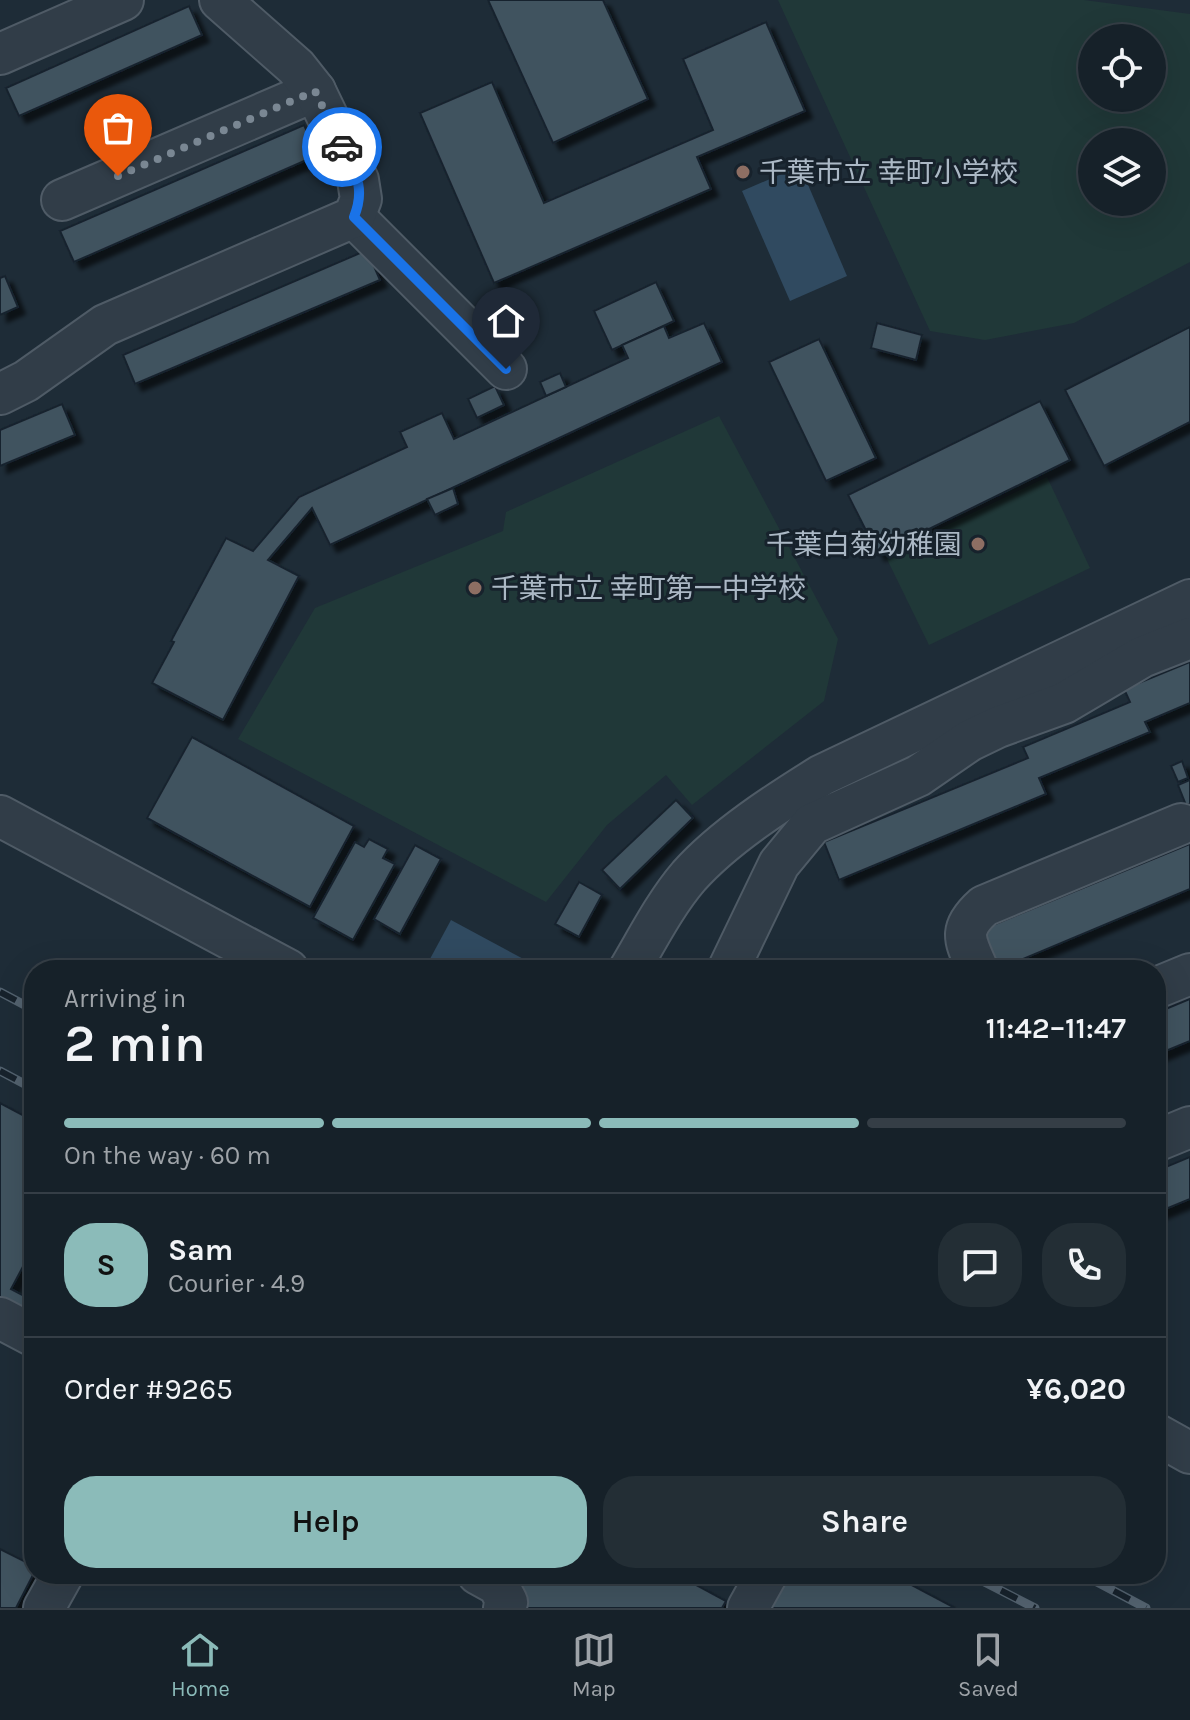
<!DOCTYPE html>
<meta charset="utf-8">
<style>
body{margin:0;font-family:Karla,"Noto Sans JP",sans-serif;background:#232e35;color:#f1f3f6;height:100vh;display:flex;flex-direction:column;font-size:30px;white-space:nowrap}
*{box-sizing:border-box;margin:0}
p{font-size:26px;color:#9ea3a8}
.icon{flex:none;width:44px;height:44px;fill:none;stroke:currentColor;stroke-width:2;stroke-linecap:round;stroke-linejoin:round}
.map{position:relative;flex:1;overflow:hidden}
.panel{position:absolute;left:24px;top:960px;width:1142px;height:624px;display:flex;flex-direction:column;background:#162129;border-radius:32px;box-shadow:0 8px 32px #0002,0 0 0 2px #353e46}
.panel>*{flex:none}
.controls{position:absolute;left:1078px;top:24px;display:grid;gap:16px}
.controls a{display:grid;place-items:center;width:88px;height:88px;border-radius:50%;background:#162129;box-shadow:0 8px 32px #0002,0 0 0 2px #353e46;font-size:40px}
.pin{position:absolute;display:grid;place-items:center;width:68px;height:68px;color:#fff;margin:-82px -34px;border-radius:50% 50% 50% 0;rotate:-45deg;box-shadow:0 0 8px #0007}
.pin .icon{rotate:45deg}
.courier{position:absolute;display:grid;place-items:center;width:80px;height:80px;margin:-40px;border:6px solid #1a73e8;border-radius:50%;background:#fff;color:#222;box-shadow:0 2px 10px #0007}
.overview em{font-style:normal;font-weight:600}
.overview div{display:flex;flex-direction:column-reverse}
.overview{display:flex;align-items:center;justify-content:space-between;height:136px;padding:0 40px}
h1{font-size:52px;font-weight:600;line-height:60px}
.bar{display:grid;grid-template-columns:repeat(4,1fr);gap:12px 8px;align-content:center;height:96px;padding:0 40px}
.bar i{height:10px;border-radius:6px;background:#353e46}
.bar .on{background:#8bbbb9}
.bar p{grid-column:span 4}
.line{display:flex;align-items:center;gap:20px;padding:0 40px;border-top:2px solid #353e46}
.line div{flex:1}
.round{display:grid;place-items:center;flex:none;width:84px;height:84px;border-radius:32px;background:#232e35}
.cta{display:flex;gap:16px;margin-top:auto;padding:16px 40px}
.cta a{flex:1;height:92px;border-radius:32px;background:#8bbbb9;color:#111;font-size:32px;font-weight:600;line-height:92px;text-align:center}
.cta a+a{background:#232e35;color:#f1f3f6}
.tabs{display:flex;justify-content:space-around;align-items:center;height:112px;border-top:2px solid #353e46;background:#162129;font-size:22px;color:#9ea3a8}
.tabs a{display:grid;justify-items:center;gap:4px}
.tabs .on{color:#8bbbb9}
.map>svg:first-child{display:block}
</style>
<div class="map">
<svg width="1190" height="1608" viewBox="0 0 1190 1608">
<defs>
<filter id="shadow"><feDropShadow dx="7" dy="7" stdDeviation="2" flood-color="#0009"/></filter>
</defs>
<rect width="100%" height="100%" fill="#1e2c37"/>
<g fill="#203838" fill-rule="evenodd">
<path d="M 778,0 L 1084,0 L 1190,14 L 1190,262 L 1074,323 L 985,340 L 930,331 ZM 1092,38 L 1152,38 L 1152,98 L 1092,98 ZM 1092,142 L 1152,142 L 1152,202 L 1092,202 Z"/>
<polygon points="719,416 838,639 824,701 692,805 666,775 607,825 546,902 238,739 315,608 503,531 506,512"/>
<polygon points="1047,477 1090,568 929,645 885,555"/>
</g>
<g fill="#304a60">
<polygon points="800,166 847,276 790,301 742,191"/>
<polygon points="451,920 544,970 424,970"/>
</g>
<g fill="#41525f" stroke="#19242e" stroke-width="2" filter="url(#shadow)">
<polygon points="488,0 603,0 648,99 553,143"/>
<polygon points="189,6 202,35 19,116 6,88"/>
<polygon points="766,22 805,111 697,157 711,189 494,283 420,113 492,82 544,203 713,130 683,59"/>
<polygon points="304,125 318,155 74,262 60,231"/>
<polygon points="367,250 380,280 135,384 123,355"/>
<polygon points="5,276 18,307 0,315 0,278"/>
<polygon points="656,282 674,321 612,350 594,311"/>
<polygon points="704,323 722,362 330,545 312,508 268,560 299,576 223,720 152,683 174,642 171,641 226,538 253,551 299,497 407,447 400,432 442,413 454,439 628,358 622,345 664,326 669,338"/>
<polygon points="877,323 922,335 916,360 871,348"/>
<polygon points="1190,327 1190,422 1104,466 1065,390"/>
<polygon points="819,339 876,458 826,481 769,362"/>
<polygon points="560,373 566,387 546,396 540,382"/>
<polygon points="495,386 504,405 477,418 468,399"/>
<polygon points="1040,401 1070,460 878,554 848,495"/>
<polygon points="62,404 75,435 0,466 0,430"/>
<polygon points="453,488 458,504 435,515 427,499"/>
<polygon points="1190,662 1190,703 1145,722 1150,732 1039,778 1046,794 839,880 824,842 1028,758 1023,747 1130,702 1124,689"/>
<polygon points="192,737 354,826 310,907 147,818"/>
<polygon points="1182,761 1188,778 1178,782 1171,766"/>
<polygon points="1190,780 1190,804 1186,805 1178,785"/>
<polygon points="676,800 693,818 620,889 602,870"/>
<polygon points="369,839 388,849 383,858 395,864 353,940 313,918 355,842 364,847"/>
<polygon points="1190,844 1190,889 999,969 983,929"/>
<polygon points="415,845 441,859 400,934 374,919"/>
<polygon points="579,882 602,895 579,937 555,924"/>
<polygon points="1190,999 1190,1041 1156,1055 1156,1013"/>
<polygon points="0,1103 34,1121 34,1246 11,1289 34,1301 34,1325 0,1307"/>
<polygon points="1190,1157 1190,1199 1156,1213 1156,1171"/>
<polygon points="0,1549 34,1566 34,1573 16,1608 0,1608"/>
<polygon points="501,1574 676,1574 726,1601 722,1608 522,1608"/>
<polygon points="784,1574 891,1574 955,1608 766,1608"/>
</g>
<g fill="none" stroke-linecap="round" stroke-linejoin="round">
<defs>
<g id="minor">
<polyline points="0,54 123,0"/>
<polyline points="62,200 315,91"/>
<polyline points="354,217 506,369"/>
<polyline points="0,394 26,381 105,325 354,217 361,199 358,180 315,91 296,67 220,0"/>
<polyline points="0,816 288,970"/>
<path d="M 629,970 C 648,938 665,904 689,876 C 724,837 777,803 822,775 L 1190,600"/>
<polyline points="728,970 779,864 812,824 918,776 969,741 998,727 1064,703 1142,657 1190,638"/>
<path d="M 978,970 C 965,940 957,930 984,906 L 1181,824"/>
<polyline points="1156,988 1190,974"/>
<polyline points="1156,1141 1190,1127"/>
<polyline points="0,1318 34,1336"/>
<polyline points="1156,1434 1190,1453"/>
<polyline points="478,1574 498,1585 507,1602 504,1608"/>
<polyline points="44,1608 63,1574"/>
<polyline points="748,1608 767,1574"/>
</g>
</defs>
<use href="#minor" stroke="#4f5b66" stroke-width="44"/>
<use href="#minor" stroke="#313d48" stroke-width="40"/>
<defs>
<g id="rail">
<polyline points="0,992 34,1010"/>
<polyline points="0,1071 34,1089"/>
<polyline points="969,1574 1035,1608"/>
<polyline points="1082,1574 1146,1608"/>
</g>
</defs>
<use href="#rail" stroke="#53626f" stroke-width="9"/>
<use href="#rail" stroke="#17222c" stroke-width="6" stroke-dasharray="18" stroke-linecap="butt"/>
</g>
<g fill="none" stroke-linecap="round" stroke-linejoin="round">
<polyline stroke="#7a8793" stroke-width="8" stroke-dasharray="0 14.4" points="118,176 315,91 342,147"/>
<path stroke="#1a73e8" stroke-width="10" d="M 342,147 C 355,173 366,187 354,217 L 506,369"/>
</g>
<g fill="#8d6e63" stroke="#17222c" stroke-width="3">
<circle cx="743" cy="172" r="8"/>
<circle cx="978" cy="544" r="8"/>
<circle cx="475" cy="588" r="8"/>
</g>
<g text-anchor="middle" stroke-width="6" stroke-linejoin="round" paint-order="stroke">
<g font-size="28" fill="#abb8c5" stroke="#17222c" text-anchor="start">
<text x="759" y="182">千葉市立 幸町小学校</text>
<text x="962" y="554" text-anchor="end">千葉白菊幼稚園</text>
<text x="491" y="598">千葉市立 幸町第一中学校</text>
</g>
</g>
</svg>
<div class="controls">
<a><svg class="icon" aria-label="locate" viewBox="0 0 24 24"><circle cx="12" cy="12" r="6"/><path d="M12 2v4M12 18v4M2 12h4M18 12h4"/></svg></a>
<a><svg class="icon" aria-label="layers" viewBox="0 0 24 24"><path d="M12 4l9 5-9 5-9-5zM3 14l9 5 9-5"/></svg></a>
</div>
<div class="pin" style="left:118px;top:176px;background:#ea580c"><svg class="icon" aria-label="bag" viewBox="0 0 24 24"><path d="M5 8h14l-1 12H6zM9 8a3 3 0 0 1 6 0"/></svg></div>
<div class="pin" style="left:506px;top:369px;background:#1f2937"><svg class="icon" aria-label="home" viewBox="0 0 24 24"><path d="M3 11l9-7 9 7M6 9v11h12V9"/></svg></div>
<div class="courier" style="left:342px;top:147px"><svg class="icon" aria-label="car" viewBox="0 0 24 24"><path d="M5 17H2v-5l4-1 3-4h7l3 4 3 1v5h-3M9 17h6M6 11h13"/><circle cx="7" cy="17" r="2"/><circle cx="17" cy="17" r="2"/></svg></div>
<section class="panel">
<div class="overview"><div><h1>2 min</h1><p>Arriving in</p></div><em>11:42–11:47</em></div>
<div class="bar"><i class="on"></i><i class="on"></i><i class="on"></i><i></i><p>On the way · 60 m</p></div>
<div class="line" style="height:144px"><b class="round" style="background:#8bbbb9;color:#111">S</b><div><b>Sam</b><p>Courier · 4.9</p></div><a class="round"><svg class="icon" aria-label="chat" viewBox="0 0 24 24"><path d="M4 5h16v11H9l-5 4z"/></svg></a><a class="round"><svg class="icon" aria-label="phone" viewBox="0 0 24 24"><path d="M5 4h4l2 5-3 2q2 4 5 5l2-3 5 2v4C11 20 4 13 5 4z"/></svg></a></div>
<div class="line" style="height:104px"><div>Order #9265</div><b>¥6,020</b></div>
<div class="cta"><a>Help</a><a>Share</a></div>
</section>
</div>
<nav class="tabs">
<a class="on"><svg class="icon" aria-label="home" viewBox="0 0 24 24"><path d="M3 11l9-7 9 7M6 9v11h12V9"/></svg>Home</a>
<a><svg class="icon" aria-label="map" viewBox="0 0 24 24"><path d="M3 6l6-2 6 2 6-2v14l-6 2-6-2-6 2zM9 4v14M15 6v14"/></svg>Map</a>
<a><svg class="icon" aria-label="saved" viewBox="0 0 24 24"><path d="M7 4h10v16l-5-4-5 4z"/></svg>Saved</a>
</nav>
